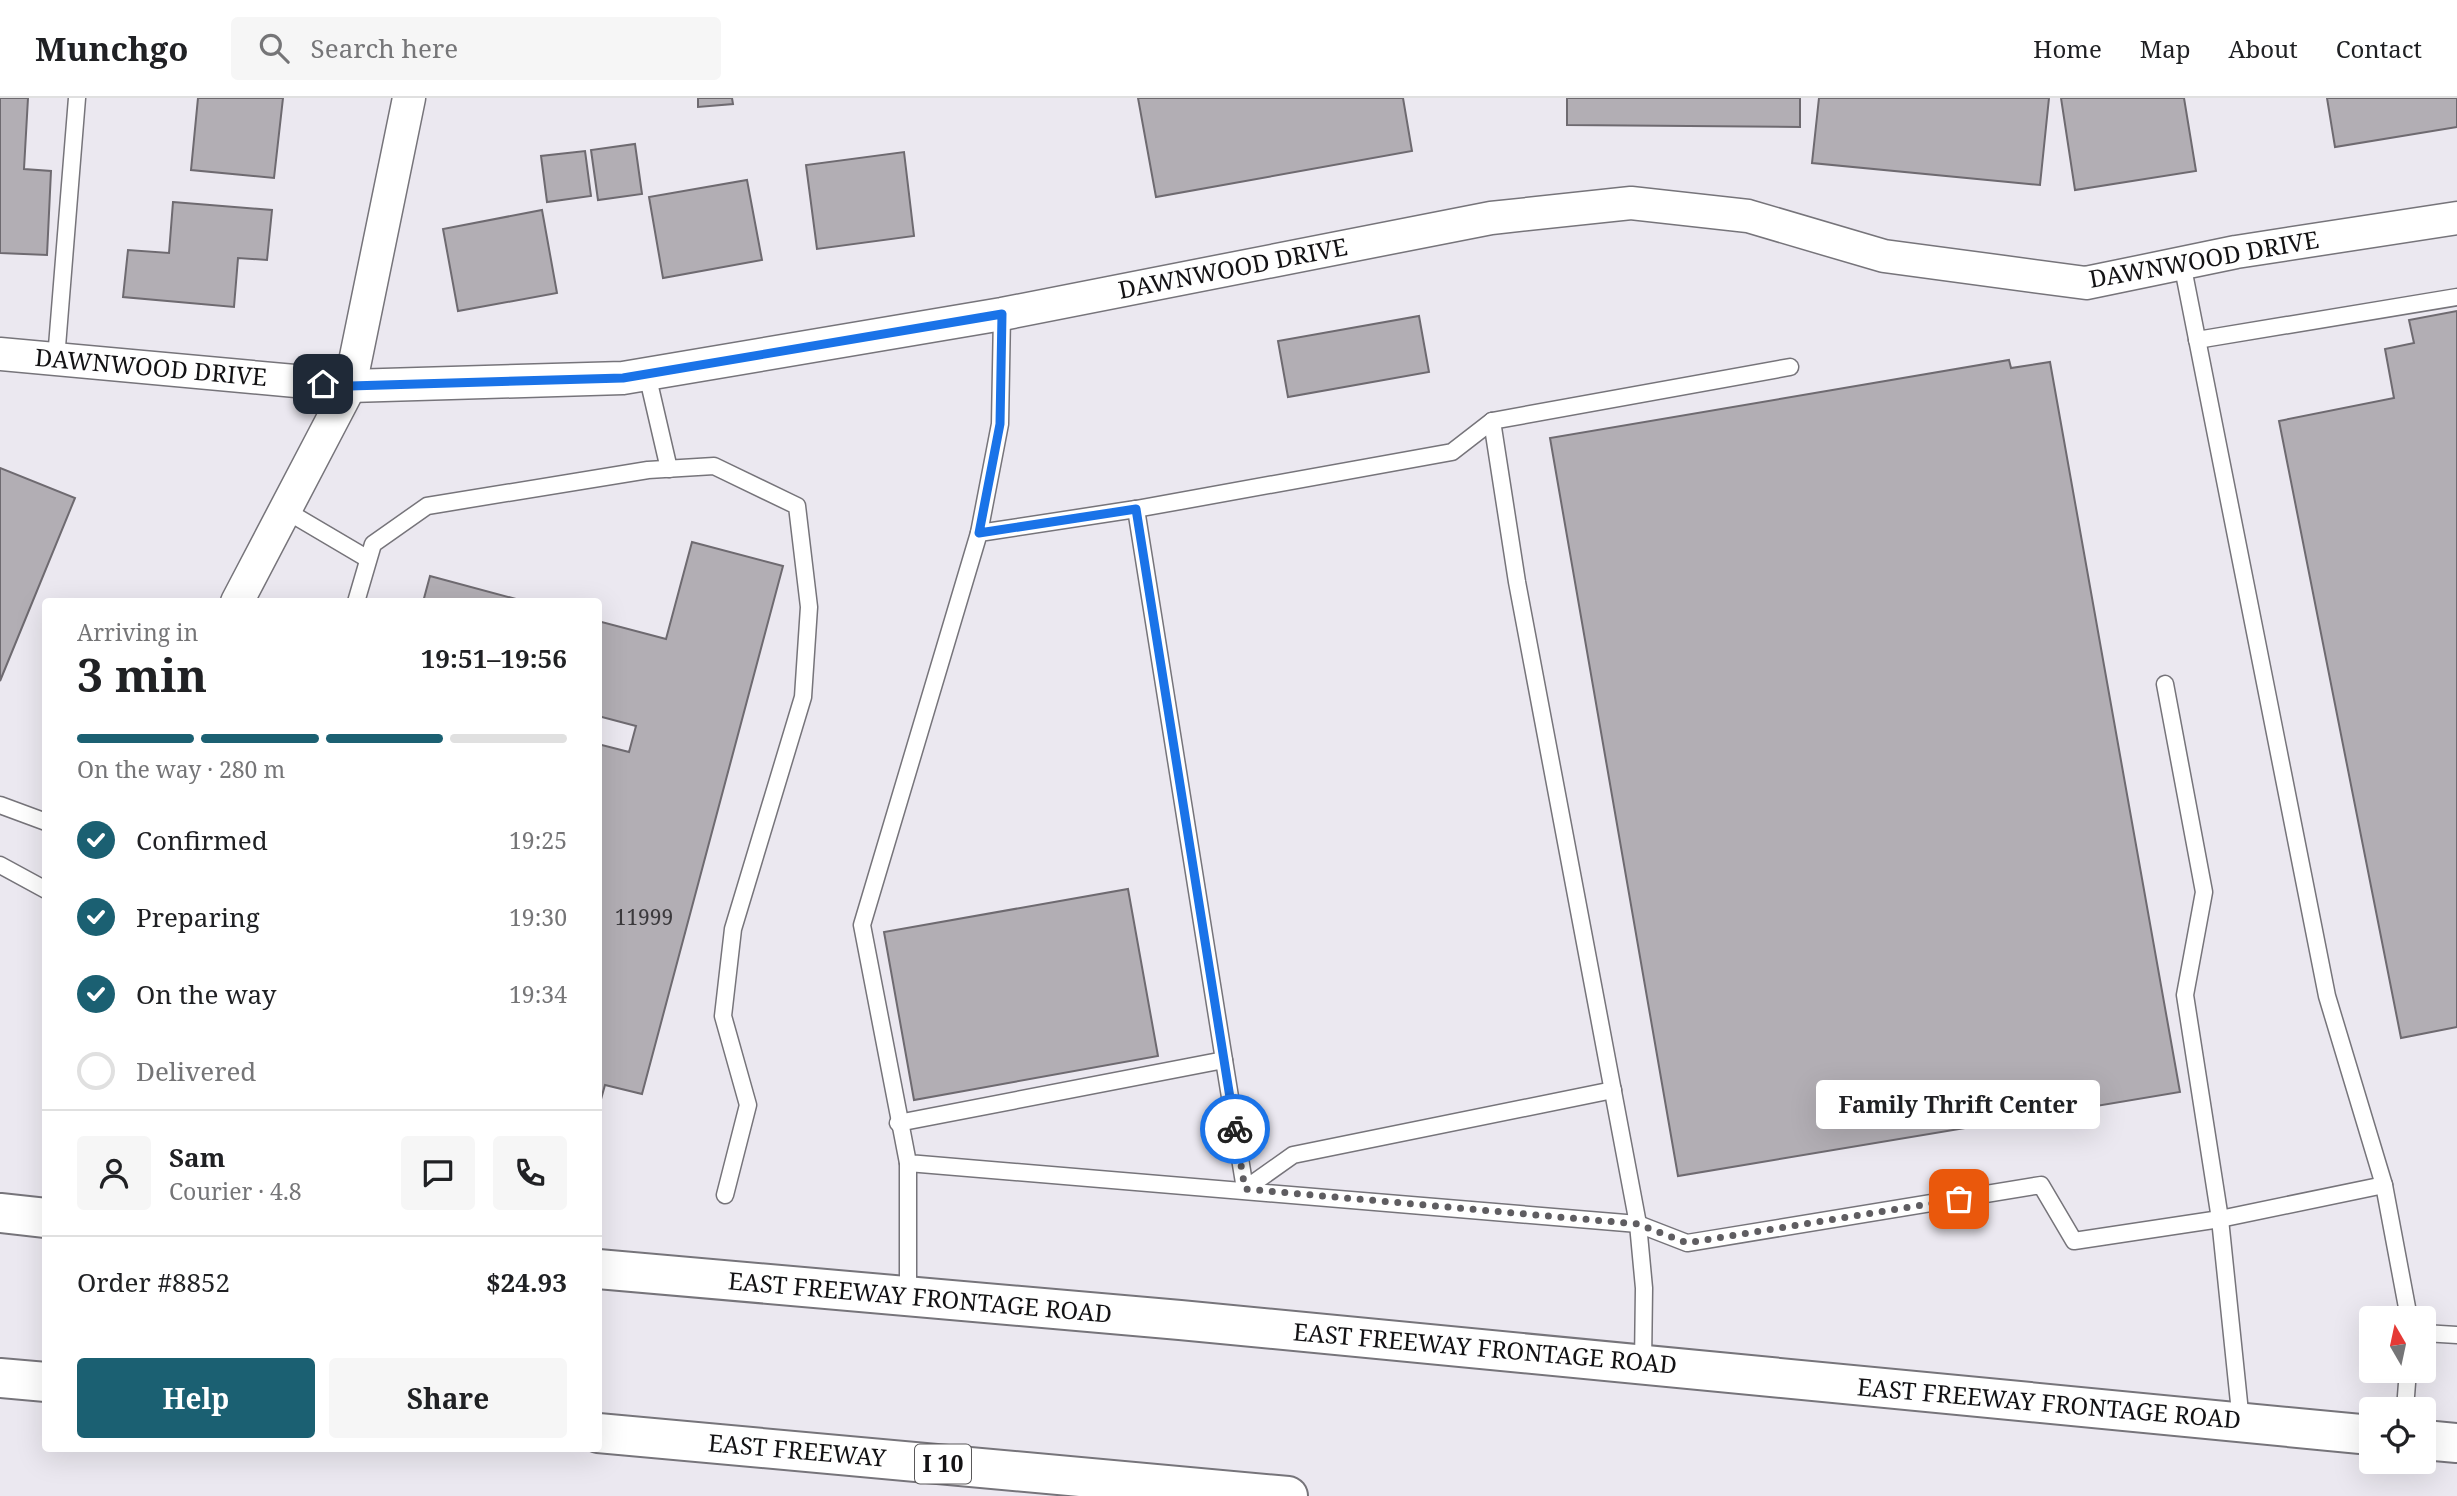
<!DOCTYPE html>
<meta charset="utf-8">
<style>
body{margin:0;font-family:"Noto Serif",serif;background:#f6f6f6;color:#202124;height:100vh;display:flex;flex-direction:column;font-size:26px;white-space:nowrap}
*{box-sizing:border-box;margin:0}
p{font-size:23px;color:#757577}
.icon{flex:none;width:38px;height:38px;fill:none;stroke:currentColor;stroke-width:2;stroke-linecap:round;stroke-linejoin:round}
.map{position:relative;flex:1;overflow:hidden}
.details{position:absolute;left:42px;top:500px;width:560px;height:854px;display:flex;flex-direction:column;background:#fff;border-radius:7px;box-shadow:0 7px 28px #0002}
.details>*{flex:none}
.needle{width:46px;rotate:351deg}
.fabs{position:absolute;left:2359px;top:1208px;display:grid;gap:14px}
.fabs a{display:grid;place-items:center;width:77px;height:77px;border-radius:7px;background:#fff;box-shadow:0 7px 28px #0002;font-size:35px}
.pin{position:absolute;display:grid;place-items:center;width:60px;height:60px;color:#fff;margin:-30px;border-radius:14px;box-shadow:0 4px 10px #0006}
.courier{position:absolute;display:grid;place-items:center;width:70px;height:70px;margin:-35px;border:5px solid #1a73e8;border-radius:50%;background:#fff;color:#222;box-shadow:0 2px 9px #0007}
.bubble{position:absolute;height:49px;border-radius:7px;background:#fff;box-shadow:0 7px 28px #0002;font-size:23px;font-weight:700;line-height:49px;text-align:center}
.overview em{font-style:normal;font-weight:700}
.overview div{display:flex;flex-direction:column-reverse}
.overview{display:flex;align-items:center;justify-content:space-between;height:119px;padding:0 35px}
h1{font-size:46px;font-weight:700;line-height:52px}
.bar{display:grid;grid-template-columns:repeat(4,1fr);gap:10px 7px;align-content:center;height:84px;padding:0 35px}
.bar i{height:9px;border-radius:5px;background:#e0e0e0}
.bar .active{background:#1b6072}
.bar p{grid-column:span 4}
.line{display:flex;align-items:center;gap:18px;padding:0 35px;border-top:2px solid #e0e0e0}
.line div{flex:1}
.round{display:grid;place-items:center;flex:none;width:74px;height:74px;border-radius:7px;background:#f6f6f6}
ol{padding:0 35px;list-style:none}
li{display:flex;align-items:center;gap:21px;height:77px}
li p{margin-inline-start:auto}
li .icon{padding:7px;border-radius:50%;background:#1b6072;color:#fff;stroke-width:4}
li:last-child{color:#757577}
li i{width:38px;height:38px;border:4px solid #e0e0e0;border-radius:50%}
.primary-button{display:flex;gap:14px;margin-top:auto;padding:14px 35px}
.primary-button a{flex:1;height:80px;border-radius:7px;background:#1b6072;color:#fff;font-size:28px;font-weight:700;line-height:80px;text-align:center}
.primary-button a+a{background:#f6f6f6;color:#202124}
header{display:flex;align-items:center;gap:42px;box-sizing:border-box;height:98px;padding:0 35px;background:#fff;border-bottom:2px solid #e0e0e0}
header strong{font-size:33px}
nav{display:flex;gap:38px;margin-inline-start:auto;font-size:24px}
.search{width:490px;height:63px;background:#f6f6f6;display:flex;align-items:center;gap:18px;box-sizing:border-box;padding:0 24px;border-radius:7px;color:#757577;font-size:26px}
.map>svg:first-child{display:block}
</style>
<header>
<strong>Munchgo</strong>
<div class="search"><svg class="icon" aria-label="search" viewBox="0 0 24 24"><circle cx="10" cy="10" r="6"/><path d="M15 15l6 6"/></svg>Search here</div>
<nav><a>Home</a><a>Map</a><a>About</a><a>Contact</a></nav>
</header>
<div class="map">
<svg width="2457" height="1398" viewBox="0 0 2457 1398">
<rect width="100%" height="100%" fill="#ebe8f0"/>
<g fill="#b2aeb4" stroke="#6e6a70" stroke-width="2">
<polygon points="0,0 28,0 24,71 51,73 47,157 0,155"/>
<polygon points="198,0 283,0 274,80 191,72"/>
<polygon points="698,0 732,0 733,6 698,9"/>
<polygon points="1138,0 1403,0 1412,53 1156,99"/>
<polygon points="1567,0 1800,0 1800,29 1567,27"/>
<polygon points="1819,0 2049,0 2040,87 1812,65"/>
<polygon points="2061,0 2184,0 2196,73 2075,92"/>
<polygon points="2327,0 2457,0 2457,29 2335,49"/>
<polygon points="635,46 642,96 598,102 591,52"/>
<polygon points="585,53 591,98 547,104 541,58"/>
<polygon points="904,54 914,138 817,151 806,67"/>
<polygon points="747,82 762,162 663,180 649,99"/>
<polygon points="173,104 272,112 267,162 238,160 234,209 123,199 128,152 169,155"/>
<polygon points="542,112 557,195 458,213 443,131"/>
<polygon points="2457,213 2457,929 2401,940 2279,323 2394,300 2385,251 2414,245 2409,222"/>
<polygon points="1419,218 1429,274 1288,299 1278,243"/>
<polygon points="2009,262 2011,270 2050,264 2180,994 1678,1078 1550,340"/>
<polygon points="0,370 75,400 0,583"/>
<polygon points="692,444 783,468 642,996 605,987 598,1012 598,646 629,654 636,628 598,618 598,523 666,541"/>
<polygon points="430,478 527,504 423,504"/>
<polygon points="1128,791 1158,958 914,1002 884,834"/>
</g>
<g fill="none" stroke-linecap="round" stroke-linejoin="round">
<defs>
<g id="service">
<polyline points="2182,165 2327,898 2384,1087 2409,1220"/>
<polyline points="2197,242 2457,199"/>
<polyline points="56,261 77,0"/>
<polyline points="1790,269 1492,323 1452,354 1136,411 979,435 862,827 908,1065 1638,1126 1687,1145 2041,1087 2074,1143 2220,1121 2384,1087"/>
<polyline points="647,276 669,371"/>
<polyline points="1492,323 1517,484 1638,1126 1644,1190 1643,1266"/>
<polyline points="1136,411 1224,962"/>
<polyline points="285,412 368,461"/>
<polyline points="979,435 1000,326 1002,216"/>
<polyline points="356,504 373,446 427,408 648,372 714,368 797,408 809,509 803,599 733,831 723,918 748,1007 725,1097"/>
<polyline points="2165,586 2204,794 2185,897 2220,1121 2241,1324"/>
<polyline points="0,707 46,724"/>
<polyline points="0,767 46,792"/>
<polyline points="898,1025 1224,962 1245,1091 1293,1057 1613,992"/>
<polyline points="908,1198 908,1065"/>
<polyline points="2424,1235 2457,1237"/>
<polyline points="2405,1311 2408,1272"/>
</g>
<g id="minor">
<polyline points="0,256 350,288 623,280 1002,216 1491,120 1631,105 1748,118 1884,158 2086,185 2236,154 2457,120"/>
<polyline points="237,504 350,288 409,0"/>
</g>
<g id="secondary">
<polyline points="0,1115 46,1120"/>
<polyline points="598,1171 1180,1222 2371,1337"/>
<polyline points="2424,1342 2457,1345"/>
</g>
<g id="motorway">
<polyline points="0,1280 46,1284"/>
<polyline points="598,1335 1288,1398"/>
</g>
</defs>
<use href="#service" stroke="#76747a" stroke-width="19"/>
<use href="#minor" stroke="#76747a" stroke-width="35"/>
<use href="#secondary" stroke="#76747a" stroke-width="42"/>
<use href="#motorway" stroke="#76747a" stroke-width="42"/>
<use href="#service" stroke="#fff" stroke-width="16"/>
<use href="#minor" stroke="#fff" stroke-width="32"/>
<use href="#secondary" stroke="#fff" stroke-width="38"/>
<use href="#motorway" stroke="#fff" stroke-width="38"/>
</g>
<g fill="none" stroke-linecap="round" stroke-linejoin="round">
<polyline stroke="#5f5d61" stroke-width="7" stroke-dasharray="0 12.6" points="1235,1031 1245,1091 1638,1126 1687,1145 1959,1101"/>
<polyline stroke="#1a73e8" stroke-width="9" points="323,286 350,288 623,280 1002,216 1000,326 979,435 1136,411 1235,1031"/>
</g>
<g text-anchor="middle" stroke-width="5" stroke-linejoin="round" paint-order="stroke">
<g font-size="21" fill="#3b393c">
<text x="644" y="827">11999</text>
</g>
<rect fill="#fff" stroke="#5a595a" stroke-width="2" x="915" y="1346.5" width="56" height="39" rx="5"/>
<g font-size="23" font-weight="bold" fill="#131214">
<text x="943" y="1374">I 10</text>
</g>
<g font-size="24" fill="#131214" stroke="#fff">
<text transform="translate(2204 162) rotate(-10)" y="8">DAWNWOOD DRIVE</text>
<text transform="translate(1233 171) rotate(-11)" y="8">DAWNWOOD DRIVE</text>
<text transform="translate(151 270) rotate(5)" y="8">DAWNWOOD DRIVE</text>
<text transform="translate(920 1200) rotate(5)" y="8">EAST FREEWAY FRONTAGE ROAD</text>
<text transform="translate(1485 1251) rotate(5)" y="8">EAST FREEWAY FRONTAGE ROAD</text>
<text transform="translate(2049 1306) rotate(5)" y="8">EAST FREEWAY FRONTAGE ROAD</text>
<text transform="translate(797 1353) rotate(5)" y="8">EAST FREEWAY</text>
</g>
</g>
</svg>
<div class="fabs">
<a><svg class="needle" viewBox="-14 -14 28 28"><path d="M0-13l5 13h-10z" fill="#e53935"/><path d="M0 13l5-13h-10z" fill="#757577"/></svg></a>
<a><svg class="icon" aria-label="locate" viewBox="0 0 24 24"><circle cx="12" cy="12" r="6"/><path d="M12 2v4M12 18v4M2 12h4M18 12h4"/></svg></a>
</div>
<div class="pin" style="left:1959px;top:1101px;background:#ea580c"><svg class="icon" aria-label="bag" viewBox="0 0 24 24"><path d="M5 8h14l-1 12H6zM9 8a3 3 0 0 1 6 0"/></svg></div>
<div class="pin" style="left:323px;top:286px;background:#1f2937"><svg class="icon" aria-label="home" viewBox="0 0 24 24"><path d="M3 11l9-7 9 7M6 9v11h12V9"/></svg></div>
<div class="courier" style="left:1235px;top:1031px"><svg class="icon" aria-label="bike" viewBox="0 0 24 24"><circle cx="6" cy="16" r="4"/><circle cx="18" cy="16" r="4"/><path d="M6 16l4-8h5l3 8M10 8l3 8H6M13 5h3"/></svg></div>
<div class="bubble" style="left:1816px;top:982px;width:284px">Family Thrift Center</div>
<section class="details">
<div class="overview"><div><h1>3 min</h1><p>Arriving in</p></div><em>19:51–19:56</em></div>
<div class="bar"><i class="active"></i><i class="active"></i><i class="active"></i><i></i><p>On the way · 280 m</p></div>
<ol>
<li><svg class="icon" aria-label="check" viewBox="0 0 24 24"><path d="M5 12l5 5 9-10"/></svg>Confirmed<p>19:25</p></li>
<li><svg class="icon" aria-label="check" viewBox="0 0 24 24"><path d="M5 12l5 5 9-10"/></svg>Preparing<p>19:30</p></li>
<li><svg class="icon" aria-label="check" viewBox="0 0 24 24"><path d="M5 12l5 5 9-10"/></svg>On the way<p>19:34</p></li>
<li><i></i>Delivered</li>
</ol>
<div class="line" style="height:126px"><a class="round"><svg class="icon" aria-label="person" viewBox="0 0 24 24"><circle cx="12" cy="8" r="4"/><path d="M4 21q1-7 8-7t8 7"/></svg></a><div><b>Sam</b><p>Courier · 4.8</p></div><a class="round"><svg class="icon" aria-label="chat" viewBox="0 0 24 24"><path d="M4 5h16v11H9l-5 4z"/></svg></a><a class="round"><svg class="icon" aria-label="phone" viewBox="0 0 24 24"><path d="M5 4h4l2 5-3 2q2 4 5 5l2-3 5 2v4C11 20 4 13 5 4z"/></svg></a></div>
<div class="line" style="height:91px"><div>Order #8852</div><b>$24.93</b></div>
<div class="primary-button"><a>Help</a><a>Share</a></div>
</section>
</div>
